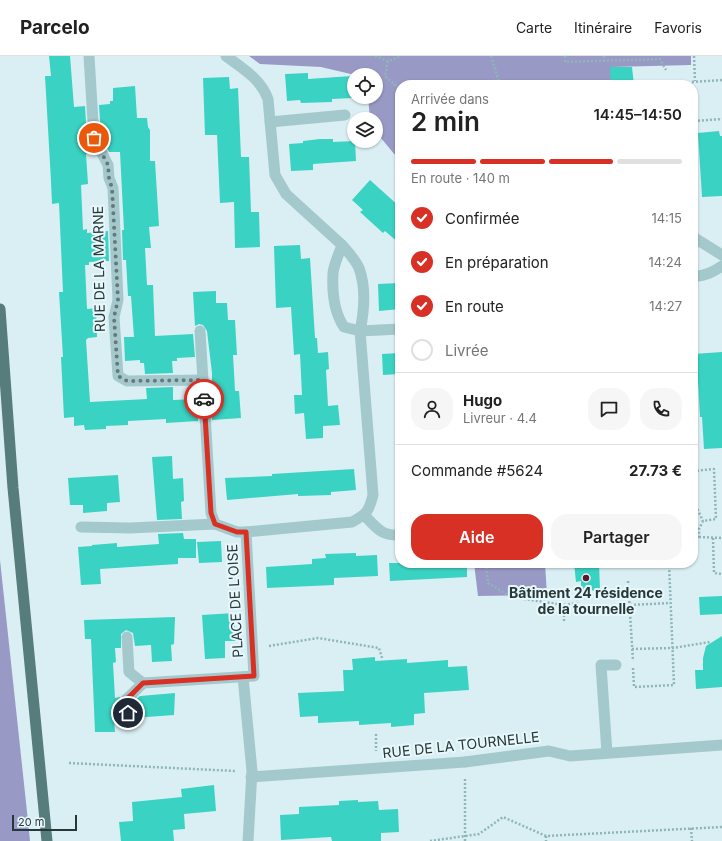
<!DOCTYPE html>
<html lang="fr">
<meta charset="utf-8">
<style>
body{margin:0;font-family:Inter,sans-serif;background:#f6f6f6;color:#222;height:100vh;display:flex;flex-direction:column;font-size:15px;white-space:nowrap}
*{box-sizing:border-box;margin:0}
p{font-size:13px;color:#767676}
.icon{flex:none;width:22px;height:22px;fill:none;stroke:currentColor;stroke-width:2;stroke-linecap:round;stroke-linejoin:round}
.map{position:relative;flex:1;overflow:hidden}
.sheet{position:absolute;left:395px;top:24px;width:303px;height:488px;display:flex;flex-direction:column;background:#fff;border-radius:16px;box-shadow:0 1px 3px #0004}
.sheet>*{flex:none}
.buttons{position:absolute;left:347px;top:12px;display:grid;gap:8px}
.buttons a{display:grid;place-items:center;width:36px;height:36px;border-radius:50%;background:#fff;box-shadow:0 1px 3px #0004;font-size:20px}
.scale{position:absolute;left:12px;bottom:10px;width:65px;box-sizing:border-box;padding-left:4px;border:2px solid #273838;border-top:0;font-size:11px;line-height:14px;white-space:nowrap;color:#273838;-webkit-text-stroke:3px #e7f7fb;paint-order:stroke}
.pin{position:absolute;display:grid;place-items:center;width:34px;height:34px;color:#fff;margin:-17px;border:2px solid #fff;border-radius:50%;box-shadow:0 1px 4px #0007}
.courier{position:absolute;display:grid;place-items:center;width:40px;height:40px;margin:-20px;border:3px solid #d93025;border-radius:50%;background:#fff;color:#222;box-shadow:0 1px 5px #0007}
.headline em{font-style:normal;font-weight:600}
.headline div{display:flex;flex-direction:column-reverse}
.headline{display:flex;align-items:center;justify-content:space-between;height:68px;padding:0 16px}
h1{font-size:26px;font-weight:600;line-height:30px}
.bar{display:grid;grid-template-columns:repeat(4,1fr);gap:6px 4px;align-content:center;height:48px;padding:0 16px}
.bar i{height:5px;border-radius:3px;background:#e0e0e0}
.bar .active{background:#d93025}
.bar p{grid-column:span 4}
.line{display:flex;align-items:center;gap:10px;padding:0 16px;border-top:1px solid #e0e0e0}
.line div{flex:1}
.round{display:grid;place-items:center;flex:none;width:42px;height:42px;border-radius:16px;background:#f6f6f6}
ol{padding:0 16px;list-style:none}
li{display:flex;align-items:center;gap:12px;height:44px}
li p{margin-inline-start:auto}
li .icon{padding:4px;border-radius:50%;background:#d93025;color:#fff;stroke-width:4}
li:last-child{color:#767676}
li i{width:22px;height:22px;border:2px solid #e0e0e0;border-radius:50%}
.cta{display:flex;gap:8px;margin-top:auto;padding:8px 16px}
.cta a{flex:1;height:46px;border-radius:16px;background:#d93025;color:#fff;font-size:16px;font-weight:600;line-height:46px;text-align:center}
.cta a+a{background:#f6f6f6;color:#222}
header{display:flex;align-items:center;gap:24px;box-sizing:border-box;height:56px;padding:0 20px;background:#fff;border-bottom:1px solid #e0e0e0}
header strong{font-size:19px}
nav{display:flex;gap:22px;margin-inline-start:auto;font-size:14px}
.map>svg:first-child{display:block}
</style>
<header>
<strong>Parcelo</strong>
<nav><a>Carte</a><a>Itinéraire</a><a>Favoris</a></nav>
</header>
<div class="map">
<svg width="722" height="785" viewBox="0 0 722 785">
<rect width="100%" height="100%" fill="#daeff4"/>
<g fill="#9899c5">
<polygon points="249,0 691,0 691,9 611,11 611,29 400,29 400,105 376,76 376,63 370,63 368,41 376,41 376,19 355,19 321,11 260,8"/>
<polygon points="0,504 28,765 30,785 0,785"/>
<polygon points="474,507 545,507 547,539 478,540"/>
</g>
<g fill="#3ad2c2">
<polygon points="49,0 70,0 74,51 85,50 87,83 94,97 86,98 88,128 81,129 83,174 87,173 87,177 108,175 109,205 89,206 89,209 85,209 87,253 96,252 97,281 88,282 86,284 90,346 147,343 146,332 173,331 173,344 197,343 198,365 166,367 166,363 128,365 128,369 106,370 106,373 85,374 84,369 74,370 74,361 64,362 61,301 63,301 59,236 63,236 59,147 52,148 51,125 45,20 51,20"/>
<polygon points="610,11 632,11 634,29 611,29"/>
<polygon points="308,17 308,23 352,20 353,42 332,43 332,46 301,47 300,44 287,45 285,18"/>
<polygon points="229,21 230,33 238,32 241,101 249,101 251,156 259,156 260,191 235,192 234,146 220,147 217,79 205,79 203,22"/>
<polygon points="135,30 137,62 147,62 148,71 150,74 150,105 155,105 159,170 149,171 151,192 145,192 147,229 153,229 155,280 193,278 195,301 177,302 177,305 172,305 173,317 145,318 144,307 140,307 140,304 125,305 124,281 134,281 131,240 128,240 126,204 123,204 122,174 124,174 120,96 109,96 101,80 99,49 110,48 110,45 113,45 113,32"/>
<polygon points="719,75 720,80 722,80 722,140 702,141 698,77"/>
<polygon points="320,83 333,83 333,86 355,85 356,105 313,108 313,114 291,115 289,88 303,87 303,85"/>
<polygon points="370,124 400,151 400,188 385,175 383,177 360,156 363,154 352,144"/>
<polygon points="300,189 301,203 310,202 315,282 317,282 318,297 328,296 329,313 326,314 328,350 338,349 340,369 323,370 323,382 306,383 304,357 295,358 294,339 302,339 300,298 294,299 291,251 276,252 274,190"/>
<polygon points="399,227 400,253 379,255 378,228"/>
<polygon points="216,235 216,247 227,247 228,264 235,264 237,299 233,299 234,316 235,335 239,335 241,362 212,364 212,317 207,275 203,269 199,268 195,270 193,236"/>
<polygon points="722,296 722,392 704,393 702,361 700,361 698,324 693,325 693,298"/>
<polygon points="400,297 400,318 383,319 382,298"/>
<polygon points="172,400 173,423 183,422 184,445 181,446 182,463 157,464 152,401"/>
<polygon points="354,413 356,434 331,436 331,439 298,440 298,438 227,444 225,422 272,420 272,418"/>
<polygon points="118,419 120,446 107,447 107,455 83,457 83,449 70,449 68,422"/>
<polygon points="183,477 184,483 196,483 196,502 178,502 178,508 100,513 101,528 81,529 78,491 92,490 92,489 117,487 117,491 159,488 158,478"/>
<polygon points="221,485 222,506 199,507 197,486"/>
<polygon points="356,497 356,500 377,499 378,520 334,522 334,529 267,532 266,511 312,508 312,503 326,502 325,498"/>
<polygon points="389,507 467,507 467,521 390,525"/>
<polygon points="574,507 599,507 600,534 581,535 581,525 576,526"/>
<polygon points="722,540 722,558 700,559 699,541"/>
<polygon points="234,557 236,585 225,585 225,602 205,603 202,559"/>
<polygon points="175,561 174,588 171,589 172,605 152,606 151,589 135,590 133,577 126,574 121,578 121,592 115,592 116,606 113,607 115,642 120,641 121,658 124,663 114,664 115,676 95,676 91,583 85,583 84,564"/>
<polygon points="722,580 722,631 696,633 695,614 703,614 703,602 706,590"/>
<polygon points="375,601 375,605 407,603 407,607 448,604 448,611 467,610 469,634 424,637 425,657 414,658 414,669 391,671 391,667 359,669 359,665 318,667 318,660 300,661 298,637 344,635 343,614 353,614 352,603"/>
<polygon points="175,637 174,659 133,662 135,656 133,646 140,640"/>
<polygon points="214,729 216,755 184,758 185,773 173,774 174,785 121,785 119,766 133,765 132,746 182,741 181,733"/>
<polygon points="358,744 358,746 378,745 379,754 398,753 399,776 381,777 381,785 332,785 331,781 281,784 280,759 299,758 299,751 339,749 339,745"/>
</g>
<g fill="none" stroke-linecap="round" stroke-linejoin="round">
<g stroke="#8eb6b9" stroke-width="2.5" stroke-dasharray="2 2" stroke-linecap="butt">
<polyline points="375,0 388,5 401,0"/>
<polyline points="491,0 500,29"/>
<polyline points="565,0 565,6 660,3 666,14"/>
<polyline points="604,0 604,5"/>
<polyline points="694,0 695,25"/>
<polyline points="388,5 385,20 400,33"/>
<polyline points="691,29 691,26 722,24"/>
<polyline points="693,53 694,65 722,63"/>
<polyline points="693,415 714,413 716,463 703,465 699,473 699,481 693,482"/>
<polyline points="693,447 695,448 703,465"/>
<polyline points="699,481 722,482"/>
<polyline points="713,482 714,517 722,518"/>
<polyline points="486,507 488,527 511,541 564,549"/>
<polyline points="628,525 633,605"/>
<polyline points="630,549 670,547"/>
<polyline points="564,565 564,549 577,547 578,531"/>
<polyline points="269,590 318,582 379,592 382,602"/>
<polyline points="632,593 673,592 710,586"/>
<polyline points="633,612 634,631 674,629 669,507"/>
<polyline points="376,678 376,695"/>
<polyline points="69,707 235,715"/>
<polyline points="465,723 465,785"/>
<polyline points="691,772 692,785"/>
<polyline points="546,780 546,785"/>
<polyline points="430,785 479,778 503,761 546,780 722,771"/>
</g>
<g stroke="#a4c9cd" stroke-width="11">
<polyline points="693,181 722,199"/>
<polyline points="607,697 601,609 616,609"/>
</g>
<g stroke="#a4c9cd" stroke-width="11">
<polyline points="243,621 252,715 248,785"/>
<polyline points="251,721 465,706"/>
</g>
<g stroke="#a4c9cd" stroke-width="11">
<polyline points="89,0 94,82 108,109 109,122 113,132 118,244 114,261 118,320 127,325 203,324"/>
<polyline points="270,66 345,59"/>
<path d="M 342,189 C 348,196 355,203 359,212 C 366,231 364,256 360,275 L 400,273"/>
<path d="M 693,220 C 704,221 713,216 722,210"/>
<polyline points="200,275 211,457 215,468"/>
<path d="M 364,459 C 377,472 381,480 400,479"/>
<path d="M 81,471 L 130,472 L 215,468 L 237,476 L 246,476 L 352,466 C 367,458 369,455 373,439 L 360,275 L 344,271 C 334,256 332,235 333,217 C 334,208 339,198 342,189 L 286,138 L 275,119 L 268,43 C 261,23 242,12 226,0"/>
<polyline points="127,581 129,616 143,627 254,620 246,476"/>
<polyline points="128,657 126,644 143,627"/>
<polyline points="465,706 549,695 570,700 722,689"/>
</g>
<polyline stroke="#567c7b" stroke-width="11" points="0,253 13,432 47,785"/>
</g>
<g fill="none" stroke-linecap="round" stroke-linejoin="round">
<polyline stroke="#66787a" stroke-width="4" stroke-dasharray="0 7.2" points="94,82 108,109 109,122 112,132 118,244 114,261 118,320 127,325 203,324 204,343"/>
<polyline stroke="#d93025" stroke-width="5" points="128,657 126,644 143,627 254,620 246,476 237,476 215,468 211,457 204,343"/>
</g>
<circle fill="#5e182b" stroke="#e7f7fb" stroke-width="1.5" cx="586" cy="522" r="4"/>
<g text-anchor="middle" stroke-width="4" stroke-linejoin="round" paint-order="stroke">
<g font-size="14" fill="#273838" stroke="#e7f7fb">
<text transform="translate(99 213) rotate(-91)" y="5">RUE DE LA MARNE</text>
<text transform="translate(235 545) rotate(-93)" y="5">PLACE DE L'OISE</text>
<text transform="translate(461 689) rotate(-6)" y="5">RUE DE LA TOURNELLE</text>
</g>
<g font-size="14" font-weight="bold" fill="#273838" stroke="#e7f7fb">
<text x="586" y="542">Bâtiment 24 résidence<tspan x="586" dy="16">de la tournelle</tspan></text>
</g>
</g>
</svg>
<div class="buttons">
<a><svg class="icon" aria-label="locate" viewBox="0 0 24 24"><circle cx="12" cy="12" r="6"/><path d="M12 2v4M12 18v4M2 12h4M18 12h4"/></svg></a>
<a><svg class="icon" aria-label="layers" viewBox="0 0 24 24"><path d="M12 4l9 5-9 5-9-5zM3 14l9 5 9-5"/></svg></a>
</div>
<div class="scale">20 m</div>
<div class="pin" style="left:94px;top:82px;background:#ea580c"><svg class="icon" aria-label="bag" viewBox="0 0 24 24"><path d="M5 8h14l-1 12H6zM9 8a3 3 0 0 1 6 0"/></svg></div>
<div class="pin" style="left:128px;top:657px;background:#1f2937"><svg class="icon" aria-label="home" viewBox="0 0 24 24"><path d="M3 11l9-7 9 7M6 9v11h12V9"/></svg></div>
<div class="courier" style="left:204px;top:343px"><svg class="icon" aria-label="car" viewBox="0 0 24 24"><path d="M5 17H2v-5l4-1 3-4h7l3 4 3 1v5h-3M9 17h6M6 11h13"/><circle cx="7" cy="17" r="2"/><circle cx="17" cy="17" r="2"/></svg></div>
<section class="sheet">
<div class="headline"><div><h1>2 min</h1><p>Arrivée dans</p></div><em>14:45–14:50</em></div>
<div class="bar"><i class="active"></i><i class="active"></i><i class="active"></i><i></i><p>En route · 140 m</p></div>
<ol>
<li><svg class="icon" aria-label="check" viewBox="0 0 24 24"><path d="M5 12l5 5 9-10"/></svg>Confirmée<p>14:15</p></li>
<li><svg class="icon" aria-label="check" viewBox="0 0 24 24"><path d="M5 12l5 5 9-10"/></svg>En préparation<p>14:24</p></li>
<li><svg class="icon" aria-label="check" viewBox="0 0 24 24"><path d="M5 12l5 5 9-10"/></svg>En route<p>14:27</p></li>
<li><i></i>Livrée</li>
</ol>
<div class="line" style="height:72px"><a class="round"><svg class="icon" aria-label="person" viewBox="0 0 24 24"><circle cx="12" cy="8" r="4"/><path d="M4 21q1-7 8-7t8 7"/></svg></a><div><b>Hugo</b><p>Livreur · 4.4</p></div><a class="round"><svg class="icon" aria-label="chat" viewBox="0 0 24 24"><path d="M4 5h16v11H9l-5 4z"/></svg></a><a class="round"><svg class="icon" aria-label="phone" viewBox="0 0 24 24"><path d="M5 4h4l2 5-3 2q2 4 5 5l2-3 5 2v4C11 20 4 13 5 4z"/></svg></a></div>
<div class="line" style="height:52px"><div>Commande #5624</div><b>27.73 €</b></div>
<div class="cta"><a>Aide</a><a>Partager</a></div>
</section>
</div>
